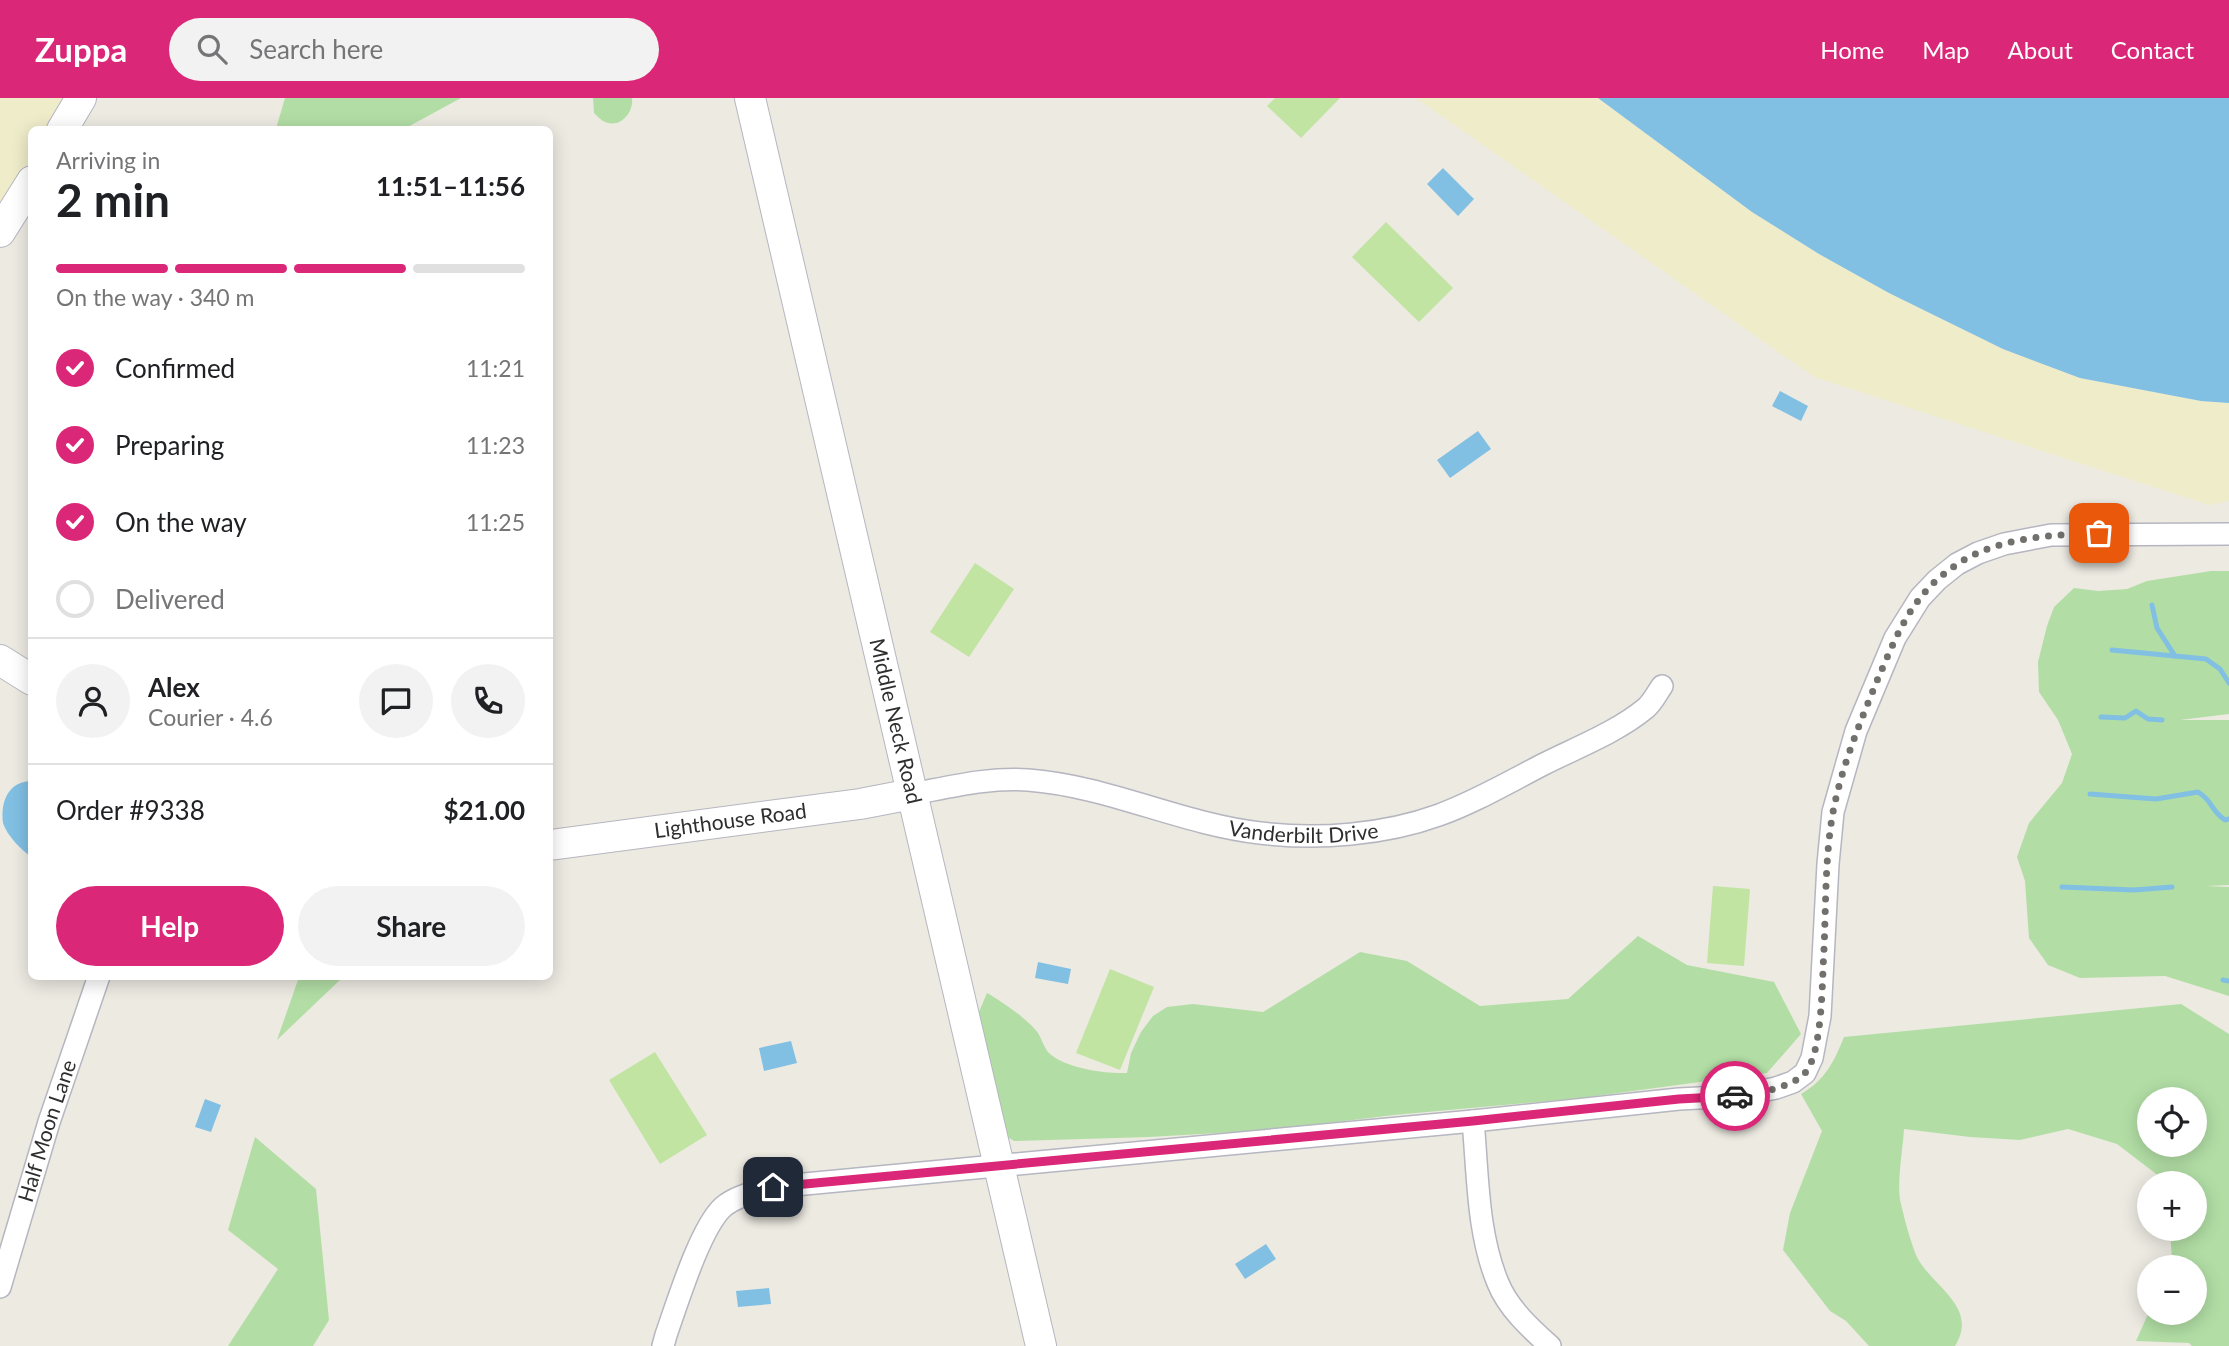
<!DOCTYPE html>
<meta charset="utf-8">
<style>
body{margin:0;font-family:Lato,sans-serif;background:#f2f2f2;color:#202124;height:100vh;display:flex;flex-direction:column;font-size:26px;white-space:nowrap}
*{box-sizing:border-box;margin:0}
p{font-size:23px;color:#757577}
.icon{flex:none;width:38px;height:38px;fill:none;stroke:currentColor;stroke-width:2;stroke-linecap:round;stroke-linejoin:round}
.map{position:relative;flex:1;overflow:hidden}
.details{position:absolute;left:28px;top:28px;width:525px;height:854px;display:flex;flex-direction:column;background:#fff;border-radius:10px;box-shadow:0 4px 18px #0003}
.details>*{flex:none}
.controls{position:absolute;left:2137px;top:989px;display:grid;gap:14px}
.controls a{display:grid;place-items:center;width:70px;height:70px;border-radius:50%;background:#fff;box-shadow:0 4px 18px #0003;font-size:35px}
.pin{position:absolute;display:grid;place-items:center;width:60px;height:60px;color:#fff;margin:-30px;border-radius:14px;box-shadow:0 4px 10px #0006}
.courier{position:absolute;display:grid;place-items:center;width:70px;height:70px;margin:-35px;border:5px solid #db2777;border-radius:50%;background:#fff;color:#222;box-shadow:0 2px 9px #0007}
.headline em{font-style:normal;font-weight:700}
.headline div{display:flex;flex-direction:column-reverse}
.headline{display:flex;align-items:center;justify-content:space-between;height:119px;padding:0 28px}
h1{font-size:46px;font-weight:700;line-height:52px}
.bar{display:grid;grid-template-columns:repeat(4,1fr);gap:10px 7px;align-content:center;height:84px;padding:0 28px}
.bar i{height:9px;border-radius:5px;background:#e0e0e0}
.bar .active{background:#db2777}
.bar p{grid-column:span 4}
.line{display:flex;align-items:center;gap:18px;padding:0 28px;border-top:2px solid #e0e0e0}
.line div{flex:1}
.round{display:grid;place-items:center;flex:none;width:74px;height:74px;border-radius:37px;background:#f2f2f2}
ol{padding:0 28px;list-style:none}
li{display:flex;align-items:center;gap:21px;height:77px}
li p{margin-inline-start:auto}
li .icon{padding:7px;border-radius:50%;background:#db2777;color:#fff;stroke-width:4}
li:last-child{color:#757577}
li i{width:38px;height:38px;border:4px solid #e0e0e0;border-radius:50%}
.primary-button{display:flex;gap:14px;margin-top:auto;padding:14px 28px}
.primary-button a{flex:1;height:80px;border-radius:42px;background:#db2777;color:#fff;font-size:28px;font-weight:700;line-height:80px;text-align:center}
.primary-button a+a{background:#f2f2f2;color:#202124}
header{display:flex;align-items:center;gap:42px;box-sizing:border-box;height:98px;padding:0 35px;background:#db2777;color:#fff}
header strong{font-size:33px}
nav{display:flex;gap:38px;margin-inline-start:auto;font-size:24px}
.search{width:490px;height:63px;background:#f2f2f2;display:flex;align-items:center;gap:18px;box-sizing:border-box;padding:0 24px;border-radius:38px;color:#757577;font-size:26px}
.map>svg:first-child{display:block}
</style>
<header>
<strong>Zuppa</strong>
<div class="search"><svg class="icon" aria-label="search" viewBox="0 0 24 24"><circle cx="10" cy="10" r="6"/><path d="M15 15l6 6"/></svg>Search here</div>
<nav><a>Home</a><a>Map</a><a>About</a><a>Contact</a></nav>
</header>
<div class="map">
<svg width="2229" height="1248" viewBox="0 0 2229 1248">
<rect width="100%" height="100%" fill="#edeae2"/>
<g fill="#b2dea5" fill-rule="evenodd">
<polygon points="285,0 461,0 404,31 276,31"/>
<path d="M 593,0 L 632,0 C 634,15 619,32 603,23 C 600,21 597,18 594,15 Z"/>
<polygon points="2211,473 2229,473 2229,616 2180,622 2229,622 2229,787 2206,788 2229,789 2229,898 2165,878 2080,880 2048,867 2029,840 2025,783 2017,759 2029,725 2062,685 2072,656 2058,622 2039,594 2038,564 2047,528 2054,509 2074,490 2098,493 2127,491 2147,483"/>
<path d="M 1638,838 L 1687,867 L 1774,884 L 1801,936 L 1767,975 L 1581,1000 L 1394,1017 L 1271,1032 L 1149,1039 L 1014,1043 L 1001,1035 L 978,916 L 987,895 C 1001,903 1029,922 1038,935 C 1042,941 1044,950 1049,955 C 1064,970 1106,976 1127,975 L 1131,955 L 1141,934 L 1153,918 L 1167,909 L 1193,906 L 1263,914 L 1360,854 L 1407,863 L 1480,908 L 1568,901 Z"/>
<polygon points="299,879 343,879 277,942"/>
<path d="M 2181,906 L 2229,936 L 2229,1248 L 2192,1248 L 2189,1245 L 2136,1243 L 2149,1214 L 2194,1214 L 2194,1169 L 2169,1169 L 2172,1162 L 2170,1131 L 2194,1130 L 2194,1085 L 2168,1085 L 2117,1046 L 2068,1031 L 2020,1042 L 1970,1039 L 1904,1031 C 1903,1050 1896,1089 1901,1106 C 1905,1123 1910,1142 1916,1157 C 1930,1188 1980,1208 1955,1248 L 1869,1248 L 1846,1223 L 1830,1213 L 1783,1152 L 1790,1115 L 1822,1033 L 1801,996 C 1825,982 1834,964 1844,939 ZM 2149,1001 L 2194,1001 L 2194,1046 L 2149,1046 Z"/>
<polygon points="255,1039 316,1091 329,1222 313,1248 228,1248 278,1171 228,1132"/>
</g>
<g fill="#eeecc9">
<polygon points="0,0 81,0 62,31 32,32 31,83 0,134"/>
<polygon points="1416,0 1598,0 1752,114 1819,156 1889,195 2003,251 2081,280 2201,303 2229,305 2229,403 2209,407 1814,279"/>
</g>
<g fill="#c1e4a2">
<polygon points="1275,0 1340,0 1301,40 1267,8"/>
<polygon points="1386,124 1453,190 1419,224 1352,159"/>
<polygon points="975,465 1014,491 969,559 930,534"/>
<polygon points="1713,788 1750,791 1744,868 1707,865"/>
<polygon points="1110,871 1154,889 1120,972 1076,955"/>
<polygon points="655,954 707,1037 660,1066 609,982"/>
</g>
<g fill="#81bfe3">
<polygon points="1598,0 2229,0 2229,305 2201,303 2080,280 2003,251 1889,195 1819,156 1752,114"/>
<polygon points="1443,70 1474,101 1458,118 1427,86"/>
<polygon points="1780,293 1808,308 1801,323 1772,308"/>
<polygon points="1478,333 1491,351 1450,380 1437,362"/>
<path d="M 32,683 L 32,759 L 31,759 C 21,751 7,738 3,725 C 0,703 9,683 32,683 Z"/>
<polygon points="1038,864 1071,871 1068,886 1035,880"/>
<polygon points="791,943 797,965 764,973 759,950"/>
<polygon points="205,1001 221,1007 211,1034 195,1029"/>
<polygon points="1266,1146 1276,1161 1245,1181 1235,1166"/>
<polygon points="769,1190 771,1206 738,1209 736,1193"/>
</g>
<g fill="none" stroke-linecap="round" stroke-linejoin="round">
<g stroke="#81bfe3" stroke-width="5">
<polyline points="2152,507 2157,530 2175,558"/>
<polyline points="2112,552 2206,561 2220,571 2229,585"/>
<polyline points="2101,619 2125,620 2136,613 2148,621 2162,622"/>
<path d="M 2090,696 L 2156,701 L 2198,694 C 2214,704 2210,712 2225,722 L 2229,721"/>
<polyline points="2062,789 2134,792 2172,789"/>
<polyline points="2223,882 2229,883"/>
</g>
<defs>
<g id="street">
<path id="s1" d="M 912,696 C 950,689 989,679 1028,682 C 1108,688 1181,726 1260,735 C 1318,742 1384,737 1439,717 C 1475,704 1509,684 1544,666 C 1578,649 1617,634 1646,610 C 1653,604 1657,595 1662,588"/>
<path d="M 1473,1023 C 1478,1076 1477,1135 1498,1185 C 1508,1210 1530,1230 1550,1248"/>
<path id="s2" d="M 0,1189 L 49,1024 L 99,878"/>
<path d="M 663,1248 L 666,1237 C 677,1206 700,1130 723,1109 C 737,1097 757,1094 773,1089 L 1473,1023 L 1679,1001 L 1738,998 L 1776,990 L 1793,984 L 1805,975 L 1812,960 L 1820,918 L 1828,766 L 1833,714 L 1856,633 L 1895,540 L 1920,500 L 1937,482 L 1957,466 L 1978,455 L 2004,446 L 2051,437 L 2229,436"/>
</g>
<g id="secondary">
<path id="s3" d="M 750,0 L 1041,1248"/>
<polyline points="62,32 81,0"/>
<polyline points="0,134 32,83"/>
<polyline points="0,562 32,582"/>
<path id="s4" d="M 550,747 L 860,706 L 912,696"/>
</g>
</defs>
<use href="#street" stroke="#b5b6c0" stroke-width="24"/>
<use href="#secondary" stroke="#b5b6c0" stroke-width="32"/>
<use href="#street" stroke="#fff" stroke-width="21"/>
<use href="#secondary" stroke="#fff" stroke-width="30"/>
</g>
<g fill="none" stroke-linecap="round" stroke-linejoin="round">
<path stroke="#71706d" stroke-width="7" stroke-dasharray="0 12.6" d="M 1735,998 C 1754,996 1792,990 1805,975 C 1823,955 1822,879 1824,851 C 1826,806 1825,758 1833,714 C 1842,667 1861,622 1879,578 C 1891,551 1902,522 1921,499 C 1930,487 1943,476 1956,467 C 1997,439 2051,437 2099,435"/>
<polyline stroke="#db2777" stroke-width="9" points="773,1089 1473,1023 1679,1001 1735,998"/>
</g>
<g text-anchor="middle" stroke-width="7" stroke-linejoin="round" paint-order="stroke">
<g font-size="21" fill="#2e2e2e" stroke="#fff">
<text dy="7" stroke="none"><textPath href="#s3" startOffset="640">Middle Neck Road</textPath></text>
<text dy="7" stroke="none"><textPath href="#s4" startOffset="182">Lighthouse Road</textPath></text>
<text dy="7" stroke="none"><textPath href="#s1" startOffset="399">Vanderbilt Drive</textPath></text>
<text dy="7" stroke="none"><textPath href="#s2" startOffset="163">Half Moon Lane</textPath></text>
</g>
</g>
</svg>
<div class="controls">
<a><svg class="icon" aria-label="locate" viewBox="0 0 24 24"><circle cx="12" cy="12" r="6"/><path d="M12 2v4M12 18v4M2 12h4M18 12h4"/></svg></a>
<a>+</a>
<a>−</a>
</div>
<div class="pin" style="left:2099px;top:435px;background:#ea580c"><svg class="icon" aria-label="bag" viewBox="0 0 24 24"><path d="M5 8h14l-1 12H6zM9 8a3 3 0 0 1 6 0"/></svg></div>
<div class="pin" style="left:773px;top:1089px;background:#1f2937"><svg class="icon" aria-label="home" viewBox="0 0 24 24"><path d="M3 11l9-7 9 7M6 9v11h12V9"/></svg></div>
<div class="courier" style="left:1735px;top:998px"><svg class="icon" aria-label="car" viewBox="0 0 24 24"><path d="M5 17H2v-5l4-1 3-4h7l3 4 3 1v5h-3M9 17h6M6 11h13"/><circle cx="7" cy="17" r="2"/><circle cx="17" cy="17" r="2"/></svg></div>
<section class="details">
<div class="headline"><div><h1>2 min</h1><p>Arriving in</p></div><em>11:51–11:56</em></div>
<div class="bar"><i class="active"></i><i class="active"></i><i class="active"></i><i></i><p>On the way · 340 m</p></div>
<ol>
<li><svg class="icon" aria-label="check" viewBox="0 0 24 24"><path d="M5 12l5 5 9-10"/></svg>Confirmed<p>11:21</p></li>
<li><svg class="icon" aria-label="check" viewBox="0 0 24 24"><path d="M5 12l5 5 9-10"/></svg>Preparing<p>11:23</p></li>
<li><svg class="icon" aria-label="check" viewBox="0 0 24 24"><path d="M5 12l5 5 9-10"/></svg>On the way<p>11:25</p></li>
<li><i></i>Delivered</li>
</ol>
<div class="line" style="height:126px"><a class="round"><svg class="icon" aria-label="person" viewBox="0 0 24 24"><circle cx="12" cy="8" r="4"/><path d="M4 21q1-7 8-7t8 7"/></svg></a><div><b>Alex</b><p>Courier · 4.6</p></div><a class="round"><svg class="icon" aria-label="chat" viewBox="0 0 24 24"><path d="M4 5h16v11H9l-5 4z"/></svg></a><a class="round"><svg class="icon" aria-label="phone" viewBox="0 0 24 24"><path d="M5 4h4l2 5-3 2q2 4 5 5l2-3 5 2v4C11 20 4 13 5 4z"/></svg></a></div>
<div class="line" style="height:91px"><div>Order #9338</div><b>$21.00</b></div>
<div class="primary-button"><a>Help</a><a>Share</a></div>
</section>
</div>
